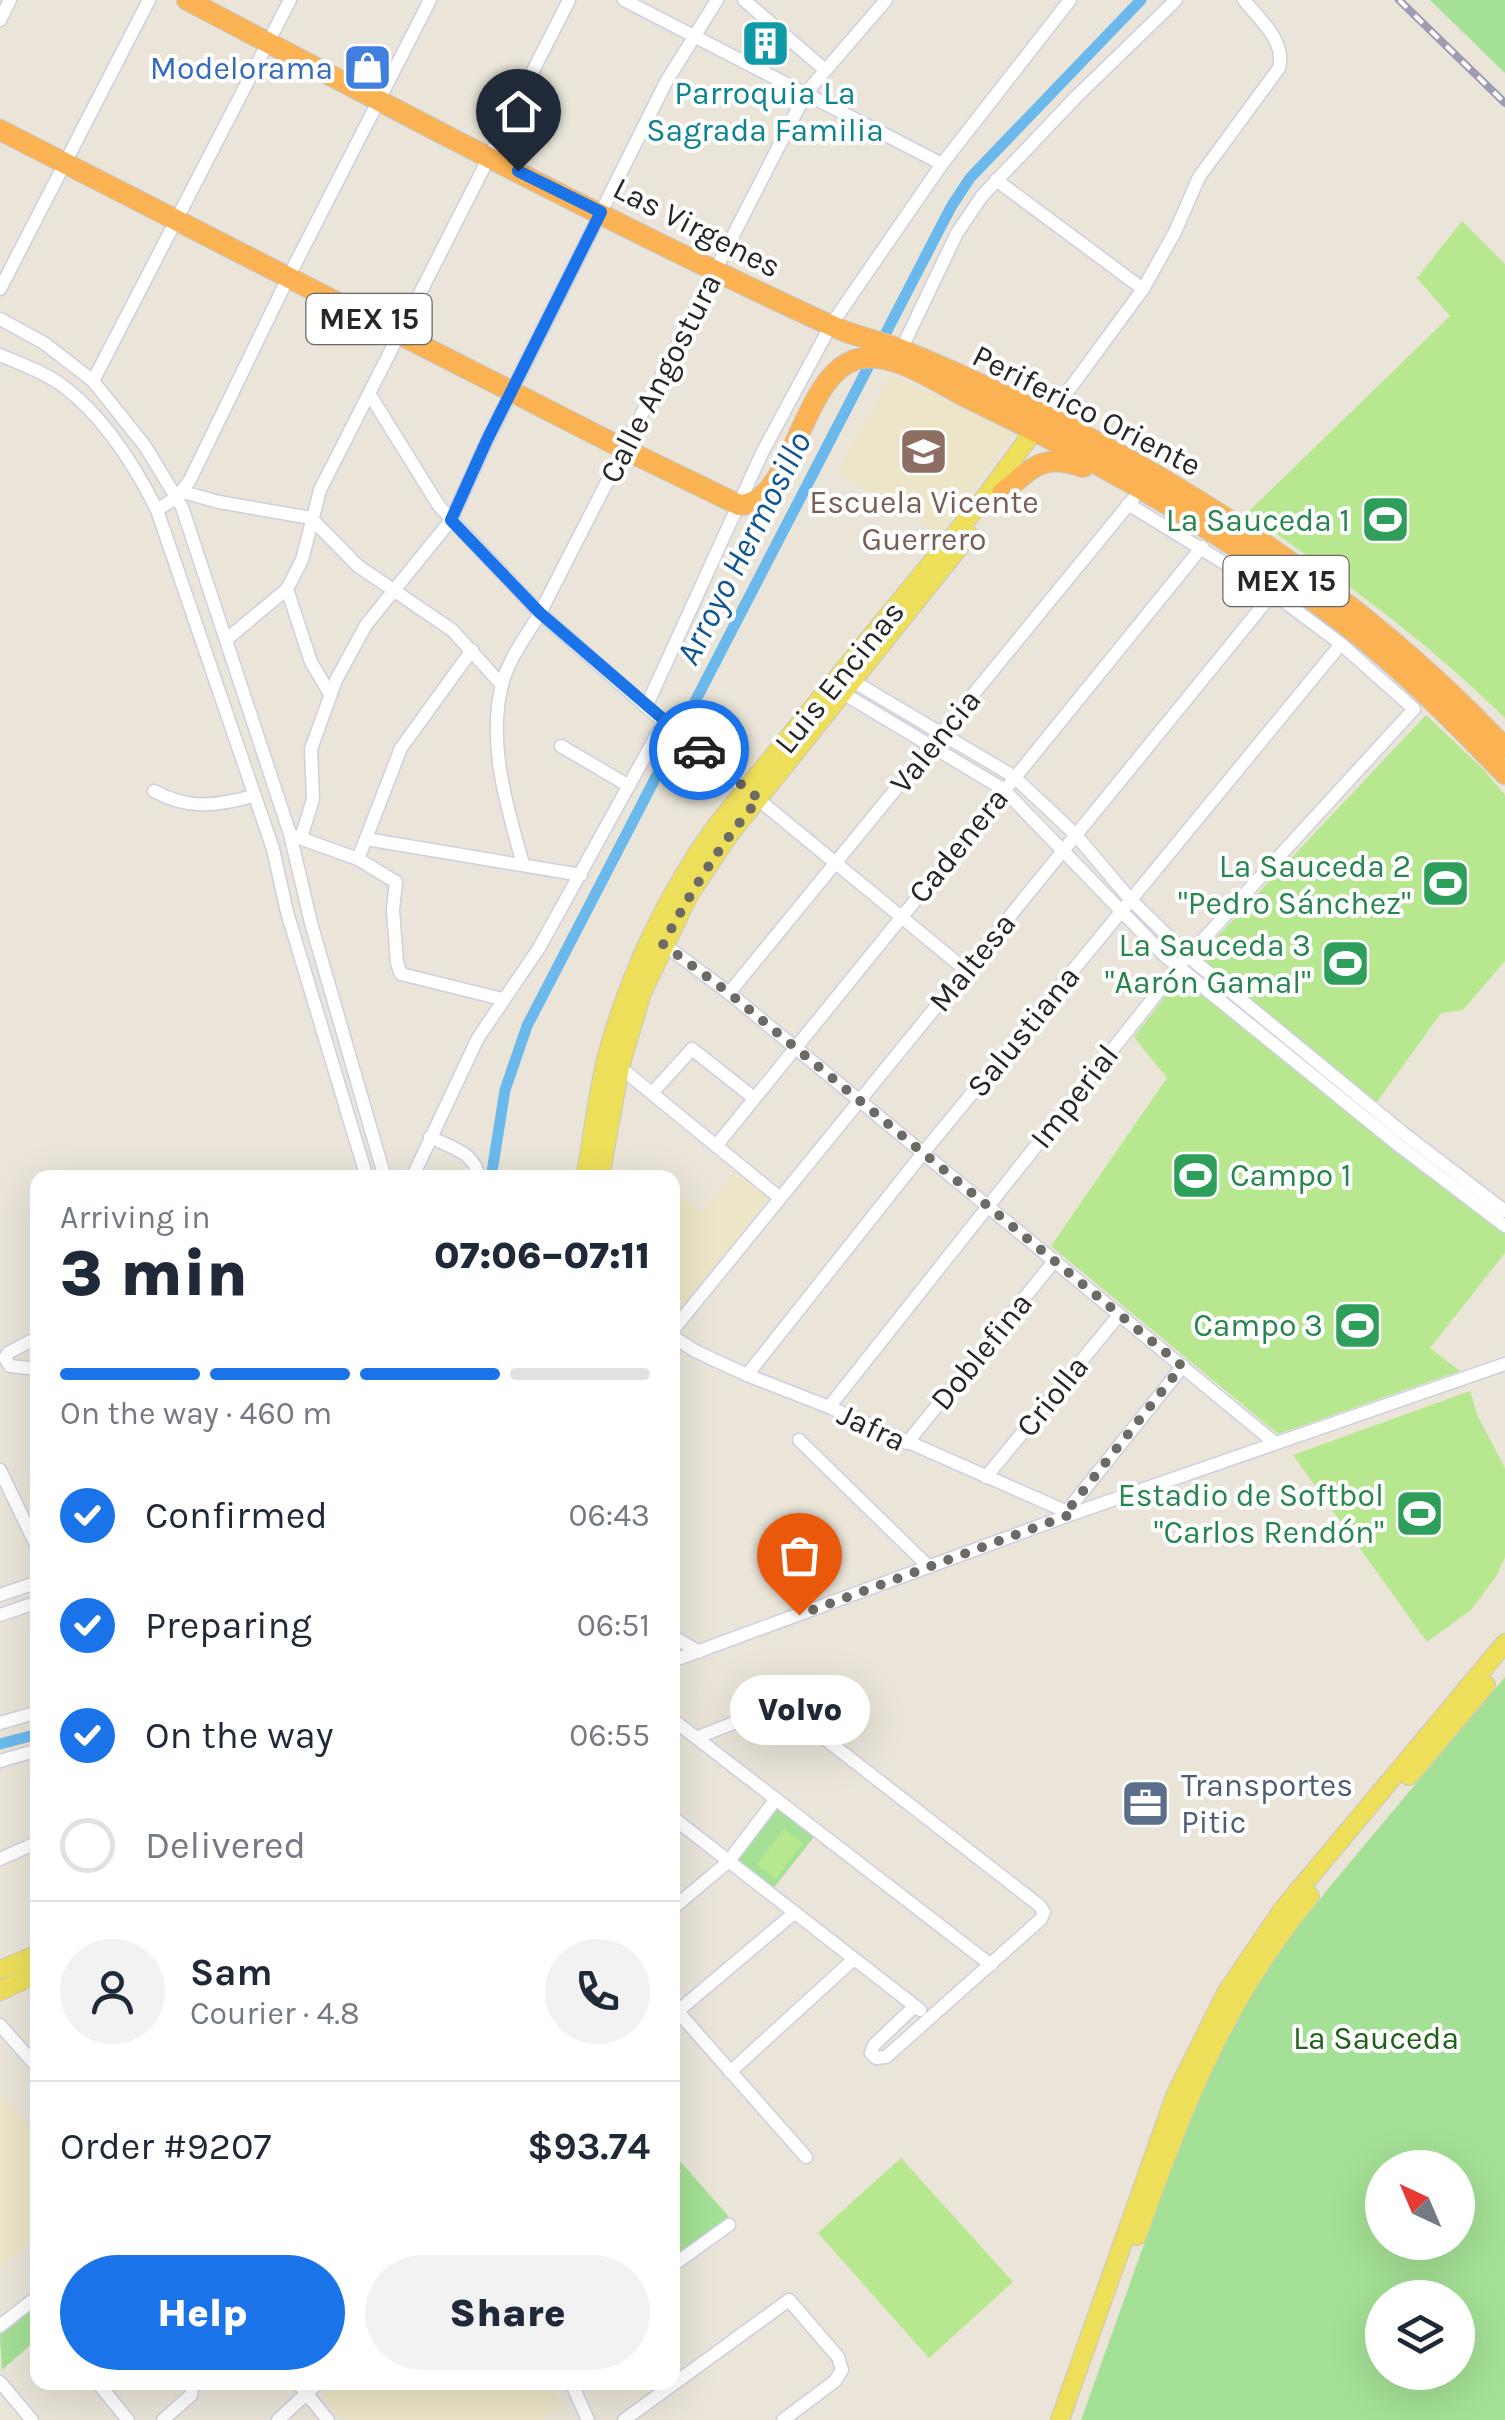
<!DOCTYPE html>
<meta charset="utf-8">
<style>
body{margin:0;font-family:Karla,sans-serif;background:#f2f2f3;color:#1f2937;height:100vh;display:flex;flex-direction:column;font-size:38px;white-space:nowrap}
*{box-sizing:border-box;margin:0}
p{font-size:32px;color:#747a83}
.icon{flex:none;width:55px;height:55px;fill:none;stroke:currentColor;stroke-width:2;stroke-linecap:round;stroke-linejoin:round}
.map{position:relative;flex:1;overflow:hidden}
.panel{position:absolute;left:30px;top:1170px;width:650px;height:1220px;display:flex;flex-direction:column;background:#fff;border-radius:20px;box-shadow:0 10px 40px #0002}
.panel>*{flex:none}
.needle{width:65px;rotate:316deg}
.tools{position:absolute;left:1365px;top:2150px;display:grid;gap:20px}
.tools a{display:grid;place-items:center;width:110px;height:110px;border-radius:50%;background:#fff;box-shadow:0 10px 40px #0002;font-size:50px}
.pin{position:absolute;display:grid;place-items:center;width:85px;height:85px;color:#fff;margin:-102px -42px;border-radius:50% 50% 50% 0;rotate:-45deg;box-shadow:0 0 10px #0007}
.pin .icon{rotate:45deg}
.courier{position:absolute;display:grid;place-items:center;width:100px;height:100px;margin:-50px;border:8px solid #1a73e8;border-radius:50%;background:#fff;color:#222;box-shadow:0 2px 12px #0007}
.bubble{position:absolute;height:70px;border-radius:35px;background:#fff;box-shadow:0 10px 40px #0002;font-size:32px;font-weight:800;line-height:70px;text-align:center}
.overview em{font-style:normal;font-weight:800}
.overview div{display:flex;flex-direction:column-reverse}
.overview{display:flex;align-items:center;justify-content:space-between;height:170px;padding:0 30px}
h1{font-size:65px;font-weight:800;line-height:75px}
.bar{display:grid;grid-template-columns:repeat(4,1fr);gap:15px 10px;align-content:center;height:120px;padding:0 30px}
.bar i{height:12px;border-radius:8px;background:#e0e1e3}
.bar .on{background:#1a73e8}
.bar p{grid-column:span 4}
.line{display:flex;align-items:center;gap:25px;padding:0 30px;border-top:2px solid #e0e1e3}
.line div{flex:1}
.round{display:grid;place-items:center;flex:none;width:105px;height:105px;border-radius:52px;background:#f2f2f3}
ol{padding:0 30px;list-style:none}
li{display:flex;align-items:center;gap:30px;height:110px}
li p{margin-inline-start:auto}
li .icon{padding:10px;border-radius:50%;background:#1a73e8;color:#fff;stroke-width:4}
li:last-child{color:#747a83}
li i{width:55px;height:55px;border:5px solid #e0e1e3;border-radius:50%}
.primary-button{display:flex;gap:20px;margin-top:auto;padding:20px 30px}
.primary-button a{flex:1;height:115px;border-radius:60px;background:#1a73e8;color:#fff;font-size:40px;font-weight:800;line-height:115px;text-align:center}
.primary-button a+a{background:#f2f2f3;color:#1f2937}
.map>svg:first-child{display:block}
</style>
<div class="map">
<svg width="1505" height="2420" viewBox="0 0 1505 2420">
<rect width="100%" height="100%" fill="#eae5d8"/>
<g fill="#ece5c7">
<polygon points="891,375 1015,431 939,533 837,473"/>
<polygon points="737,1170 770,1197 673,1321 673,1188 703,1213"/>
<polygon points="0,2092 38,2137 37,2238 0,2268"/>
<polygon points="332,2383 554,2383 559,2408 542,2420 343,2420 322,2396"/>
</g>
<g fill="#a4e095" fill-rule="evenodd">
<polygon points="1430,0 1505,0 1505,73"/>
<path d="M 1505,1677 L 1505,2420 L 1081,2420 L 1195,2102 L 1238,2016 L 1290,1937 L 1332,1884 ZM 1382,2168 L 1458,2168 L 1458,2242 L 1382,2242 ZM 1382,2298 L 1458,2298 L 1458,2372 L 1382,2372 Z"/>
<polygon points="779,1803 817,1833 772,1890 734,1861"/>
<polygon points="672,2152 729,2217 673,2258 672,2258"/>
<polygon points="29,2310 37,2320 37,2339 2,2370 0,2335"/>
</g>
<g fill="#b7e890">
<path d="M 1462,221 L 1505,264 L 1505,718 C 1426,640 1338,577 1247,513 L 1450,316 L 1417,278 Z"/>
<polygon points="1426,715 1483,769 1505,795 1505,961 1463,1010 1441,1013 1377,1102 1198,957"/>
<polygon points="1180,977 1505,1234 1505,1253 1430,1348 1460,1371 1278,1434 1051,1246 1167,1078 1134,1037"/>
<polygon points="1470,1391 1478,1417 1505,1468 1505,1557 1497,1575 1472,1609 1427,1642 1293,1455"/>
<polygon points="784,1829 803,1843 776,1879 757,1865"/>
<polygon points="901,2158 1013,2282 929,2358 818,2233"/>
</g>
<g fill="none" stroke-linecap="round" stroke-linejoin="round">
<g stroke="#6bb9ec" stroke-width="11">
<polyline points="491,1178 505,1090 527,1026 951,207 970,178 1141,0"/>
<polyline points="0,1744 38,1734"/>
</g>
<defs>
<g id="minor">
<polyline points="624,0 942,164"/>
<polyline points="744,0 824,69"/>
<polyline points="0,20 10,0"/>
<polyline points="996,180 1143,289"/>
<polyline points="0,289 149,0"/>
<polyline points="0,319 44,343 93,381 145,446 182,507 290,834 311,923 385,1178"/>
<polyline points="901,350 957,233 982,196 1076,97 1176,0"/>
<path d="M 0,355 C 21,364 44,372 63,386 C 103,416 135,466 157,510 L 273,849 L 287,912 L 367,1178"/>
<polyline points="93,381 290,0"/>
<polyline points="370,395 439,506 540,613 664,722 967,971"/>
<path d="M 1045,417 L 1060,402 L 1143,289 L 1175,232 L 1199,177 L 1279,68 C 1286,41 1260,20 1244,0"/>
<polyline points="183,492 219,502 311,518 358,566 452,630 502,685"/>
<polyline points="157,510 177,497 190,480 288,278 430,0"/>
<polyline points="287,589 311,662 330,694"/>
<polyline points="227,639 287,589 302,560 320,490 569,0"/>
<polyline points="846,677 1013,776 1075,834 1130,899 1188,956 1403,1133 1505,1211"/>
<polyline points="836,689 1003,789 1165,956 1397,1144 1505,1226"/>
<polyline points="646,707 762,453 831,325 942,164 1070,0"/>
<polyline points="561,746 629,786"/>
<path d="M 154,791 C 188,810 217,806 253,796"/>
<polyline points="294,836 358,859 401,748 472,650"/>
<polyline points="301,838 313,799 311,749 336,680 366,625 451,520 487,441 666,82 717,0"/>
<polyline points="366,839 581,875"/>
<polyline points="358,859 396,882 393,910 397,963 401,974 502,999"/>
<path d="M 523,864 C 507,807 486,741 503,681 C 510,657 527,635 540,613 L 806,93 L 886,0"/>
<polyline points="661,942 729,993 1275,1443"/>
<polyline points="729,993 1133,499"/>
<polyline points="616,1064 780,1198"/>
<polyline points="652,1093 692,1049 754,1098"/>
<path d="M 430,1137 C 450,1147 477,1153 478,1178"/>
<polyline points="716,1146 1202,547"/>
<polyline points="412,1178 478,1038 539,948 664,722"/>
<polyline points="672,1331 1273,593"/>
<polyline points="672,1336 695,1351 747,1375 829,1407 1072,1514"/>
<polyline points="38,1337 8,1353 5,1358 10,1366 38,1369"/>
<polyline points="747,1375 923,1153 1341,644"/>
<polyline points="829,1407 1178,967 1414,709 1341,644 1273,593 1128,504"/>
<polyline points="799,1440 929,1567"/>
<polyline points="907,1443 1055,1260"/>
<polyline points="0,1470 38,1549"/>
<polyline points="986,1477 1119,1315"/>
<polyline points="1068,1510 1183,1366"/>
<polyline points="0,1595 38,1582"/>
<polyline points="0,1615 38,1602"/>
<polyline points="672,1636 699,1652"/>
<polyline points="672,1661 1072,1514 1505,1364"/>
<polyline points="672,1719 991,1965"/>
<polyline points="0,1723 38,1712"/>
<polyline points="698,1737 775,1707 784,1707 1040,1906 1044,1912 1041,1919 886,2057 876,2058 871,2053 874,2045 915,2006"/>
<polyline points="0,1761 38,1750"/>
<polyline points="672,1817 920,2010"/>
<polyline points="0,1859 38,1842"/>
<polyline points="672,1909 728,1862 776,1799"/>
<polyline points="672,2005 806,2157"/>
<polyline points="678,2011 793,1914"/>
<polyline points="0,2025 38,2068"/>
<polyline points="730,2072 854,1959"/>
<polyline points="672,2266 729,2225"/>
<polyline points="0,2326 38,2296"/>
<polyline points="0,2382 32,2420"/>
<polyline points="97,2382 128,2420"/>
<polyline points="297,2382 328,2420"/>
<polyline points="571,2382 588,2420"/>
<polyline points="163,2420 191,2395 193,2382"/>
<polyline points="278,2420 319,2382"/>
<polyline points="624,2420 789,2300 838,2357 842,2370 835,2381 783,2420"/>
</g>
<g id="major">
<path d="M 585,1178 C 593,1137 597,1095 607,1056 C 629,974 667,894 716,826 L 986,496 L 1041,421"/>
<polyline points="600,1178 620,1067 642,993 689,895 729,835 969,535"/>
<polyline points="1409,1776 1486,1685"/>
<polyline points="0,1970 38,1954"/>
<polyline points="0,1991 38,1973"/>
<path d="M 1137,2236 C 1184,2106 1221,2005 1310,1896"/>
<polyline points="1060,2420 1175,2096 1226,1993 1283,1909 1505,1643"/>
</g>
<g id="highway">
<path d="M 187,0 C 381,102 576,205 774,299 C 797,310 820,321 844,331 C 863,338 883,342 902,350 C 1124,442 1340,572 1505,748"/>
<path d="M 0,130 L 624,449 L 739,505 C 794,505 800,374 858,359 C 893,350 939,384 970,399 C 1103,463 1234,538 1351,629 C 1406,672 1456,724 1505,774"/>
<path d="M 1002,493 C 1034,467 1041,453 1083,467"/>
</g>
</defs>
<use href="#minor" stroke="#cecfe0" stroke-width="15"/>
<use href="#major" stroke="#c7c7c7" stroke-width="20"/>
<use href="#highway" stroke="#c7c7c7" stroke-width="22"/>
<use href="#minor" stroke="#fff" stroke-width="12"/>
<use href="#major" stroke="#eedf5a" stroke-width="18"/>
<use href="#highway" stroke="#fbb252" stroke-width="20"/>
<defs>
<polyline id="rail" points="1399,0 1505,103"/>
</defs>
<use href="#rail" stroke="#9c9cb2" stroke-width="8"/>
<use href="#rail" stroke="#fff" stroke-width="4" stroke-dasharray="11" stroke-linecap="butt"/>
</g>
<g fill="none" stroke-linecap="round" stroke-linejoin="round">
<path stroke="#6b6a65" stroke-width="10" stroke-dasharray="0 18" d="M 699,750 L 759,799 C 720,844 691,892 663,944 L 729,993 L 1182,1366 L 1068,1510 L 1072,1514 L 799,1615"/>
<polyline stroke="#1a73e8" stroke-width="12" points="518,171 601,212 487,440 451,520 540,613 699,750"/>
</g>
<defs>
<symbol id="building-square" viewBox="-11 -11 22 22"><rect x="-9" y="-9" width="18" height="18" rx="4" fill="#0f9aa8" stroke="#fff"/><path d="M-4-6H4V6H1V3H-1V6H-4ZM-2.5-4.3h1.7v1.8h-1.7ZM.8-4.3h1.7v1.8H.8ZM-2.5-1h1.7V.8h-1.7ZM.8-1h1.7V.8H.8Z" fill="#fff"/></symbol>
<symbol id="shop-square" viewBox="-11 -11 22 22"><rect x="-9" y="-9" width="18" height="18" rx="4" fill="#3f7fe0" stroke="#fff"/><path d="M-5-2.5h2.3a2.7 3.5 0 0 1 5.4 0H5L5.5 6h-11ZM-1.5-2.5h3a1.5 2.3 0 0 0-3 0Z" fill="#fff"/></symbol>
<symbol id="school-square" viewBox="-11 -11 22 22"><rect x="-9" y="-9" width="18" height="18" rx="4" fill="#8d6e63" stroke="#fff"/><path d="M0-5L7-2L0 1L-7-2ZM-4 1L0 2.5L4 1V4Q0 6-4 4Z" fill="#fff"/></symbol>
<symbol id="stadium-square" viewBox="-11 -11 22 22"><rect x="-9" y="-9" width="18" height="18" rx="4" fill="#2e9e5b" stroke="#fff"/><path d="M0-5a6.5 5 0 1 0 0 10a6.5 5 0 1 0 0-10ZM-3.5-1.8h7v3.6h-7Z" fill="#fff"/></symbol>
<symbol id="office-square" viewBox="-11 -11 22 22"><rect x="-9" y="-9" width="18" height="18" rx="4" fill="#5c6f8a" stroke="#fff"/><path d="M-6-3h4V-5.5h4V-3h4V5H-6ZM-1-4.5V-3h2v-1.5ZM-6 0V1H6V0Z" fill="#fff"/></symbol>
</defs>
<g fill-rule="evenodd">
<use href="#building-square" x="738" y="16" width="55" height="55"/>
<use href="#shop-square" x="340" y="40" width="55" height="55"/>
<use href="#school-square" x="896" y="424" width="55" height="55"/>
<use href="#stadium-square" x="1358" y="492" width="55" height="55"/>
<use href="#stadium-square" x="1418" y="856" width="55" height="55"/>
<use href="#stadium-square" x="1318" y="936" width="55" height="55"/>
<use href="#stadium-square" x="1168" y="1148" width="55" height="55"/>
<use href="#stadium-square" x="1330" y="1298" width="55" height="55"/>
<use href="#stadium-square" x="1392" y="1486" width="55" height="55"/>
<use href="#office-square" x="1118" y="1776" width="55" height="55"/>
</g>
<g text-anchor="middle" stroke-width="8" stroke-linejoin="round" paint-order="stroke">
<g fill="#fff" stroke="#686868" stroke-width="2.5">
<rect x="306.5" y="294" width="125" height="50" rx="8"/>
<rect x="1223.5" y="556" width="125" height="50" rx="8"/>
</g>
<g font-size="30" font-weight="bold" fill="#272727">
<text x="369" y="329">MEX 15</text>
<text x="1286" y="591">MEX 15</text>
</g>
<g font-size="32" fill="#366cbe" stroke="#fff" text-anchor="end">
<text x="333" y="79">Modelorama</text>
</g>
<g font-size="32" fill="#0d838f" stroke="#fff">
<text x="765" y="104">Parroquia La<tspan x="765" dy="37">Sagrada Familia</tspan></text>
</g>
<g font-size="32" fill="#272727" stroke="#fff">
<text transform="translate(697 227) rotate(27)" y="11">Las Virgenes</text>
<text transform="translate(660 378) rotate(-63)" y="11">Calle Angostura</text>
<text transform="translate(1087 410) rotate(27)" y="11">Periferico Oriente</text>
<text transform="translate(839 677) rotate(-51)" y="11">Luis Encinas</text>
<text transform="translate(935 741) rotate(-51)" y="11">Valencia</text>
<text transform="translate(958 845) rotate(-51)" y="11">Cadenera</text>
<text transform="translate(972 962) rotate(-51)" y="11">Maltesa</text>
<text transform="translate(1023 1031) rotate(-51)" y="11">Salustiana</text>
<text transform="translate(1074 1096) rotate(-52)" y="11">Imperial</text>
<text transform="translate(981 1351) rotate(-51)" y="11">Doblefina</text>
<text transform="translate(1052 1396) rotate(-51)" y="11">Criolla</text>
<text transform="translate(872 1427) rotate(25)" y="11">Jafra</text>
</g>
<g font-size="32" fill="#785e54" stroke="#fff">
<text x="924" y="513">Escuela Vicente<tspan x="924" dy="37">Guerrero</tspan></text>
</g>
<g font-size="32" fill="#27864d" stroke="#fff" text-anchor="end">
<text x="1350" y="531">La Sauceda 1</text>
<text x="1411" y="877">La Sauceda 2<tspan x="1411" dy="37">"Pedro Sánchez"</tspan></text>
<text x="1311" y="956">La Sauceda 3<tspan x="1311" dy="37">"Aarón Gamal"</tspan></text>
<text x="1230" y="1186" text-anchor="start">Campo 1</text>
<text x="1323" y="1336">Campo 3</text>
<text x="1384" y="1506">Estadio de Softbol<tspan x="1384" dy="37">"Carlos Rendón"</tspan></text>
</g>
<g font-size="32" fill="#4e5e75" stroke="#fff" text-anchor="start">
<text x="1181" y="1796">Transportes<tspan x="1181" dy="37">Pitic</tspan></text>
</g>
<g font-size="32" fill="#1f611a" stroke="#fff">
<text x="1376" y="2049">La Sauceda</text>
</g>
<g font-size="35" font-style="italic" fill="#0f5493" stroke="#fff">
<text transform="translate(743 548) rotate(-63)" y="12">Arroyo Hermosillo</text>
</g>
</g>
</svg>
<div class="tools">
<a><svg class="needle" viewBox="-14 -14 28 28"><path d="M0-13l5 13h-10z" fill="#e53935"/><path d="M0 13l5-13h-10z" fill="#747a83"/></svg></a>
<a><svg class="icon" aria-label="layers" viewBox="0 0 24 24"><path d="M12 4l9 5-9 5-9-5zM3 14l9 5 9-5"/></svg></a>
</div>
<div class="pin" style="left:799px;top:1615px;background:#ea580c"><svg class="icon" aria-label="bag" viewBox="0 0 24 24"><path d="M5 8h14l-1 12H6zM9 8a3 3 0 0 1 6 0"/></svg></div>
<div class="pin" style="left:518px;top:171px;background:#1f2937"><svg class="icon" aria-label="home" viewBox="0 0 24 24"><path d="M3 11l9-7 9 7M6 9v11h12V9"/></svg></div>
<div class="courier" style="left:699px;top:750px"><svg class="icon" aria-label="car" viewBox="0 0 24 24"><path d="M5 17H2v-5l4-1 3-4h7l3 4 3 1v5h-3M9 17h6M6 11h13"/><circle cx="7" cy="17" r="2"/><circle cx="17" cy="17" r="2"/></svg></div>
<div class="bubble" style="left:730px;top:1675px;width:140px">Volvo</div>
<section class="panel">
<div class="overview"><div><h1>3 min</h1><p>Arriving in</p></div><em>07:06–07:11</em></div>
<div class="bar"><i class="on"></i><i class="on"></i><i class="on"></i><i></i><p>On the way · 460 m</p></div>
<ol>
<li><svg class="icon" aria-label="check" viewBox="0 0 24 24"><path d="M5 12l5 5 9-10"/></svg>Confirmed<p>06:43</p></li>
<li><svg class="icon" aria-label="check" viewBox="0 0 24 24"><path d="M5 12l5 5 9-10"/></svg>Preparing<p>06:51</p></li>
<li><svg class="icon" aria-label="check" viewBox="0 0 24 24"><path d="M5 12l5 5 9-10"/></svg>On the way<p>06:55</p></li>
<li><i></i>Delivered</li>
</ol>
<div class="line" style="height:180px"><a class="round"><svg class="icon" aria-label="person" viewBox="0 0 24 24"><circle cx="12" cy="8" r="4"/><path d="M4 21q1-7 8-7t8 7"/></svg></a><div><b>Sam</b><p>Courier · 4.8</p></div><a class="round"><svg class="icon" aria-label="phone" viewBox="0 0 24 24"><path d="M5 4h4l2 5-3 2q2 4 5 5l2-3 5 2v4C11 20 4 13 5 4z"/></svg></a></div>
<div class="line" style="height:130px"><div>Order #9207</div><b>$93.74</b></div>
<div class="primary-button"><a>Help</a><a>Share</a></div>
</section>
</div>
